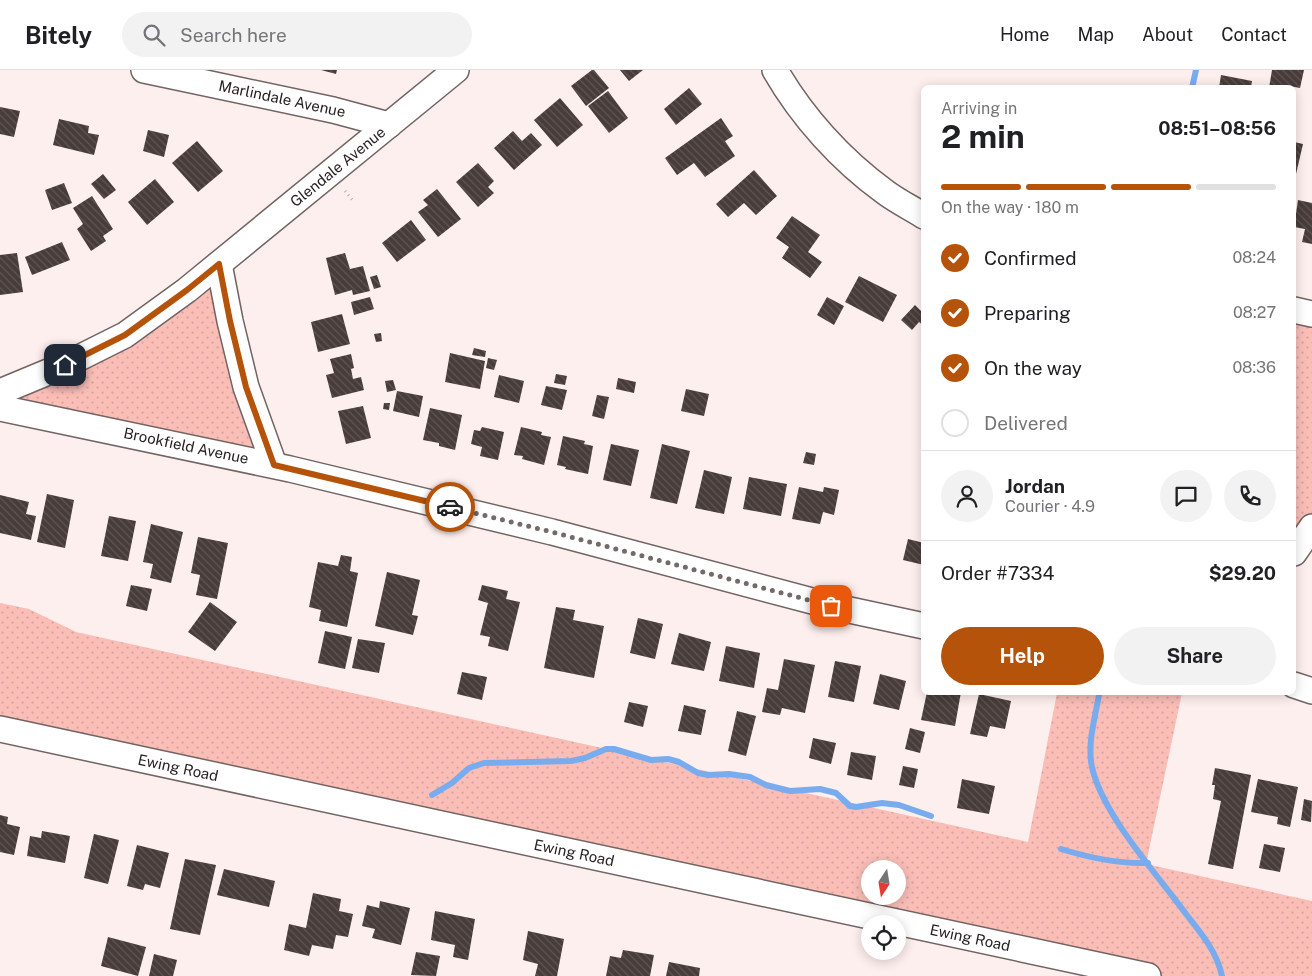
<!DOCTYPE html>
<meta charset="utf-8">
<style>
body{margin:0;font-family:"Public Sans",sans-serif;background:#f2f2f2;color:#202124;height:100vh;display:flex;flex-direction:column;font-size:19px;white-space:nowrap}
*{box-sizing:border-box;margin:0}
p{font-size:16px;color:#757577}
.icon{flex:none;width:28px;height:28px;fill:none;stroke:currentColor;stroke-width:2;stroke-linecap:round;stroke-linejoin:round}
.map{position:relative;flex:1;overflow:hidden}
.side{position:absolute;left:921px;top:15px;width:375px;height:610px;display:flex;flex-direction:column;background:#fff;border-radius:8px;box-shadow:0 2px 12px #0003}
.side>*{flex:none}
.needle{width:32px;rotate:192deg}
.buttons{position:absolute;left:861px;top:790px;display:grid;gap:10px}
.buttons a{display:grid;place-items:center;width:45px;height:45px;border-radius:50%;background:#fff;box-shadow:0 2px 12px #0003;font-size:25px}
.pin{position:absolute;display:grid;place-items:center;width:42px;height:42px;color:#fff;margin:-21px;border-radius:10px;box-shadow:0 2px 8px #0006}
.courier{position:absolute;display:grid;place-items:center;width:50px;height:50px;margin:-25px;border:4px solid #b45309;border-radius:50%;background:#fff;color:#222;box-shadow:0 1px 6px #0007}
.summary em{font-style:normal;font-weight:700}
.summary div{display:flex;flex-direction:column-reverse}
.summary{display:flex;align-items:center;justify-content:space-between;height:85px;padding:0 20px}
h1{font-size:32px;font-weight:700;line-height:38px}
.bar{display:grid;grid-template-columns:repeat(4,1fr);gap:8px 5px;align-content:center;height:60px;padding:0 20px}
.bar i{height:6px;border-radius:4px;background:#e0e0e0}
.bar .active{background:#b45309}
.bar p{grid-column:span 4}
.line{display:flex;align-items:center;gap:12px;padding:0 20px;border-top:1px solid #e0e0e0}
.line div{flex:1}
.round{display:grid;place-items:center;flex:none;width:52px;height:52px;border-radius:26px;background:#f2f2f2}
ol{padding:0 20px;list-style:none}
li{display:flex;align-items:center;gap:15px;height:55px}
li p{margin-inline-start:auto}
li .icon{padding:5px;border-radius:50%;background:#b45309;color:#fff;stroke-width:4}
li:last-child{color:#757577}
li i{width:28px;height:28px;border:2px solid #e0e0e0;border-radius:50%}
.primary-button{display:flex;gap:10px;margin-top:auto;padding:10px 20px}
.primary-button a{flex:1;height:58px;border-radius:30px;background:#b45309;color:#fff;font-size:20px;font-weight:700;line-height:58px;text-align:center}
.primary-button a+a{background:#f2f2f2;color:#202124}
header{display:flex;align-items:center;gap:30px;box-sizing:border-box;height:70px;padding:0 25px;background:#fff;border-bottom:1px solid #e0e0e0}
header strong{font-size:24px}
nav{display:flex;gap:28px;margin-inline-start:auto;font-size:18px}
.search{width:350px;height:45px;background:#f2f2f2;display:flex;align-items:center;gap:12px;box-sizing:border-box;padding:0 18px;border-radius:28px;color:#757577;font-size:19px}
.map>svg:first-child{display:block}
</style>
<header>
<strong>Bitely</strong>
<div class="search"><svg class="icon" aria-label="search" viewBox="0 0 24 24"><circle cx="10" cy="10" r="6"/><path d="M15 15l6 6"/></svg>Search here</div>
<nav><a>Home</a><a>Map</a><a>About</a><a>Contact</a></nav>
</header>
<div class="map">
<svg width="1312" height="906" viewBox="0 0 1312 906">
<defs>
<pattern id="grass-dots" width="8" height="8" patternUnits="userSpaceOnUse" patternTransform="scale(1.25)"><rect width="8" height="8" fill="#fabeb7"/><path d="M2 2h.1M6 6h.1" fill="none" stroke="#d6a39d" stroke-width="1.8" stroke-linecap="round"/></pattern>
<pattern id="building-back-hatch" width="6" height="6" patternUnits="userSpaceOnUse" patternTransform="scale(1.25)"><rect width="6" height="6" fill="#473c3a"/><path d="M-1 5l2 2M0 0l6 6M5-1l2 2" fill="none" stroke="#5f5654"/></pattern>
</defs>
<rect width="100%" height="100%" fill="#fdefed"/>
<g fill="url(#grass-dots)" fill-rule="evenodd">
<polygon points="219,194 274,395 0,338"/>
<polygon points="1294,240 1312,244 1312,457 1294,483"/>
<path d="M 0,533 L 29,539 L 76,562 L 1028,772 L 1057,623 L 1182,623 L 1146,794 L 1312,831 L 1312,906 L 1148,906 L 0,659 ZM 870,799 L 898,799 L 898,826 L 870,826 Z"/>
</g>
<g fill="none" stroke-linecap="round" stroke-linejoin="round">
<g stroke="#79acee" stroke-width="6">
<polyline points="1192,18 1196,0"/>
<path d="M 1099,625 C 1095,648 1087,674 1092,697 C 1102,744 1157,804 1186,844 C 1201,863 1217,882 1222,906"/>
<polyline points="432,725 452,713 469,698 484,693 571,691 585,688 606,679 614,679 651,690 668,689 679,692 698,703 708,705 729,704 750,707 766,715 790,721 820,719 836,723 850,736 856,737 882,733 899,735 931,746"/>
<path d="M 1061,779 C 1090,788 1118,794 1148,793"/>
</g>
</g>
<g fill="url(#building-back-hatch)">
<polygon points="321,0 337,0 336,4"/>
<polygon points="592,0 594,0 609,18 586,36 571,16"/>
<polygon points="620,0 643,0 629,11"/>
<polygon points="1272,0 1304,0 1300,18 1284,15 1283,18 1269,18"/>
<polygon points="1221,5 1252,11 1251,18 1219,18"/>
<polygon points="689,18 702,34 676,55 664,39"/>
<polygon points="608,21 628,48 609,63 588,36"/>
<polygon points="560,28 583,55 557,77 534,50"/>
<polygon points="0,37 20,41 14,67 0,64"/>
<polygon points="721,48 733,66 725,71 735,86 705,107 694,93 677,105 665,88"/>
<polygon points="59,49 89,56 88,63 99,65 94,85 53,75"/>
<polygon points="148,60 169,65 164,87 143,81"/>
<polygon points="513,61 522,71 531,63 542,75 514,100 494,78"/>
<polygon points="197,71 223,101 198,122 172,93"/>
<polygon points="1294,72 1303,74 1296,104 1294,104"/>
<polygon points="478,93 494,111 488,117 494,123 478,137 456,112"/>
<polygon points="754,100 777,126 756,145 744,133 728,147 716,134"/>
<polygon points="103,104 116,120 104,129 91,114"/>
<polygon points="155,109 174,132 147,155 128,132"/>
<polygon points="64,113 72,133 52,140 45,120"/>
<polygon points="437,119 461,149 438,167 418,142 428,135 423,130"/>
<polygon points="92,126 113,159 103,166 106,171 91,181 77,159 83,154 73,138"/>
<polygon points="1298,130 1312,133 1312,174 1302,172 1305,159 1294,157"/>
<polygon points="792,146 820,165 808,182 822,192 810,208 782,188 789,177 776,168"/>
<polygon points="411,150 426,170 397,192 382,173"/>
<polygon points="62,172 70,190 32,205 25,187"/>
<polygon points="17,183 23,222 0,225 0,185"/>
<polygon points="345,183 350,199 363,196 370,221 353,225 352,220 335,225 326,188"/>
<polygon points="377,205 381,217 374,219 370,207"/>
<polygon points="859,206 897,225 883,252 845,232"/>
<polygon points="370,227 374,239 354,245 351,232"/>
<polygon points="827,227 844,236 834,255 817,245"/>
<polygon points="915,235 924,244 924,256 919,252 912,260 901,250"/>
<polygon points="342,244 350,274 318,282 311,252"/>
<polygon points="381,263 382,271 376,272 374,264"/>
<polygon points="474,278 486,281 485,287 472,285"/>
<polygon points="450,283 485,291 480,319 445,312"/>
<polygon points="351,284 354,298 351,299 353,309 361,307 364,320 332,328 326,305 334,303 330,289"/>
<polygon points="488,288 497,290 494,300 486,298"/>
<polygon points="556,304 567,306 565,315 554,313"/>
<polygon points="499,305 524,311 519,333 494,327"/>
<polygon points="618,308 636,312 634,323 616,319"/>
<polygon points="393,310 396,320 387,322 385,311"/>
<polygon points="546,316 567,320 562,340 541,335"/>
<polygon points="686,319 709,324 704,346 681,341"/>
<polygon points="397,321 423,326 419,347 393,341"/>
<polygon points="597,325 609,327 604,349 592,346"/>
<polygon points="384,333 390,333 389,340 383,339"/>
<polygon points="363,336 371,368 346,374 338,341"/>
<polygon points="430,338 462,345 455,380 439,376 439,373 423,370"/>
<polygon points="482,357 504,362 498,390 480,386 482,377 471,374 474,360 480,361"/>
<polygon points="521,357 542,362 541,365 551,367 544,395 522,389 523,386 514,385"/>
<polygon points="563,366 585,371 584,374 593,376 588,404 565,399 566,397 557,395"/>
<polygon points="611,374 639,380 631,416 603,410"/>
<polygon points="662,374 690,381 677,434 650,428"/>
<polygon points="806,382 816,384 814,395 803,393"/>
<polygon points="704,400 732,407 724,444 695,438"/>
<polygon points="749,407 787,414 781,446 743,439"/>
<polygon points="799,417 823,422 824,417 839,420 834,445 823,442 820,454 792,449"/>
<polygon points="47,424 74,430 65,478 37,472"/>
<polygon points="0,425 29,432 26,444 36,446 31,470 0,463"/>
<polygon points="109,446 136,451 128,491 101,486"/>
<polygon points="151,454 183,462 171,513 150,508 153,494 143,492"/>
<polygon points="198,467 228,473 217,529 196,525 200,505 191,503"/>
<polygon points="908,469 924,473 924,495 903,490"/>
<polygon points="341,485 352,487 350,501 358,503 347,557 319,551 321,540 309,537 318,492 338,496"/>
<polygon points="387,502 420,510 412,545 418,546 413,565 375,556"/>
<polygon points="131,515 152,519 147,541 126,536"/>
<polygon points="482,515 508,521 506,529 520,532 508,581 488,576 490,567 480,565 488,533 478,530"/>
<polygon points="210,532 237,552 215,581 188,562"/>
<polygon points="556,537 575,540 573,550 604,556 594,608 544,598"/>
<polygon points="638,548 663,554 655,589 630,583"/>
<polygon points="325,561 352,567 345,599 318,593"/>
<polygon points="679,563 711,572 704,601 671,594"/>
<polygon points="358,569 385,573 379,603 352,598"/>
<polygon points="726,576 760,583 754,618 719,611"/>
<polygon points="784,589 815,595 805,643 782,638 780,645 762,642 767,618 778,620"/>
<polygon points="835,591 861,596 854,632 828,627"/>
<polygon points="462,602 487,607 482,630 457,624"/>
<polygon points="880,604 906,611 899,640 873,634"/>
<polygon points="927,622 961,622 955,656 921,650"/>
<polygon points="979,624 1011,631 1005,659 990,656 987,667 970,664"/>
<polygon points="629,632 648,636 643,657 624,652"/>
<polygon points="684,635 706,640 701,665 678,661"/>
<polygon points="737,641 756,646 746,686 728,681"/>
<polygon points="910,658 925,662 920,683 905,679"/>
<polygon points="813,668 836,673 831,694 809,688"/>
<polygon points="851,682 876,686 872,710 847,705"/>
<polygon points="903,696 918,699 914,718 899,715"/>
<polygon points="1215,698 1251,705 1233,799 1208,794 1221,731 1213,729 1215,715 1212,715"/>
<polygon points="962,709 995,716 989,744 957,738"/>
<polygon points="1258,709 1298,717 1290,757 1277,754 1278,747 1251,742"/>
<polygon points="1304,729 1312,731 1311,752 1301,750"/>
<polygon points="0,745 8,747 7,754 20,757 14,785 0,782"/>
<polygon points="42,761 70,766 65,793 27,786 30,766 41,768"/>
<polygon points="94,764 119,770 108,814 84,808"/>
<polygon points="1264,774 1285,778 1280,802 1259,798"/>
<polygon points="137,775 169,783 160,818 145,814 143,820 127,816"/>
<polygon points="185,789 216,795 200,865 170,859"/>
<polygon points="224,799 275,811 269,837 217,825"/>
<polygon points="313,823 341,829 339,841 353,844 348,867 336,865 333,879 312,875 309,886 284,880 289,854 306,858"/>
<polygon points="380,831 410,838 401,875 372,868 375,859 362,856 367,835 379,838"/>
<polygon points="435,841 475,849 468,890 453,887 455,875 431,870"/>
<polygon points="528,861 564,869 557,906 535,906 538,894 523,890"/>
<polygon points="108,867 146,877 138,906 101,896"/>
<polygon points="623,880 654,885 650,906 606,906 610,886 621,888"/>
<polygon points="416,882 440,886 436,906 411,905"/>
<polygon points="154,884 177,890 173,906 149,906"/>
<polygon points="669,892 700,898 699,906 666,906"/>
</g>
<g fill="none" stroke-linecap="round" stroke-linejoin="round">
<defs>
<g id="street">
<polyline points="144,0 333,40 389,55"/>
<path d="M 775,0 C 802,47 841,90 885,122 C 897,131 911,138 924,146"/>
<polyline points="219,194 230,251 246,317 274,395"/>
<polyline points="1294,240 1312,244"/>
<polyline points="0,322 65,295 125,265 187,220 456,0"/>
<polyline points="0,338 290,399 552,462 831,536 924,556"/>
<polyline points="1294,483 1312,457"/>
<polyline points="1294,615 1312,621"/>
<polyline points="0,659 1148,906"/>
</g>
</defs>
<use href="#street" stroke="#716463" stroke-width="28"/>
<polyline stroke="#b7acaa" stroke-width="3" stroke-dasharray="1 4" stroke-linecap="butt" points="345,121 354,132"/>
<use href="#street" stroke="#fff" stroke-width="25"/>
</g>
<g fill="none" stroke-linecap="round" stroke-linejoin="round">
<polyline stroke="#736a69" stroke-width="5" stroke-dasharray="0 9" points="450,437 552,462 831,536"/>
<polyline stroke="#b45309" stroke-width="6" points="65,295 125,265 187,220 219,194 230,251 246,317 274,395 450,437"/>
</g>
<g text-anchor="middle" stroke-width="5" stroke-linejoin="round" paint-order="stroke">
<g font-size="15" fill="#282322" stroke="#fff">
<text transform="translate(282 29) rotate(12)" y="5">Marlindale Avenue</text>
<text transform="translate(338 97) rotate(-39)" y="5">Glendale Avenue</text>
<text transform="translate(186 376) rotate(12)" y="5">Brookfield Avenue</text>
<text transform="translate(178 698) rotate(12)" y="5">Ewing Road</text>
<text transform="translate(574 783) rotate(12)" y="5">Ewing Road</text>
<text transform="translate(970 868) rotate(12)" y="5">Ewing Road</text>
</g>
</g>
</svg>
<div class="buttons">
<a><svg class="needle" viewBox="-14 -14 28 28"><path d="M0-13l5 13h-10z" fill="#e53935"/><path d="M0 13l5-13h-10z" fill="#757577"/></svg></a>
<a><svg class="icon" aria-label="locate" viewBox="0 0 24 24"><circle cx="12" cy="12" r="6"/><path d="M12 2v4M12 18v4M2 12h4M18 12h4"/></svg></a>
</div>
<div class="pin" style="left:831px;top:536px;background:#ea580c"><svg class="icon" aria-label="bag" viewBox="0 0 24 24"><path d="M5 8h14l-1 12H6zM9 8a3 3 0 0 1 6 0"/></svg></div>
<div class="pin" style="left:65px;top:295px;background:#1f2937"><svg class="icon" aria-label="home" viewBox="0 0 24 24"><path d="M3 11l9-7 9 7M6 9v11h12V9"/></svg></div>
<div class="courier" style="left:450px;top:437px"><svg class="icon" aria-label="car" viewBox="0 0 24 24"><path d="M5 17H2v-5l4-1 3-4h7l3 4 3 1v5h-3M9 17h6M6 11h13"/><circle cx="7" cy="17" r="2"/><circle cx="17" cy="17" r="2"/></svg></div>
<section class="side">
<div class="summary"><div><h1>2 min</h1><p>Arriving in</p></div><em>08:51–08:56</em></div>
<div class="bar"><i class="active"></i><i class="active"></i><i class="active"></i><i></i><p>On the way · 180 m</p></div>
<ol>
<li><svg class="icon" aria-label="check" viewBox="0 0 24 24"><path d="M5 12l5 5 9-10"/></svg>Confirmed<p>08:24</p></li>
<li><svg class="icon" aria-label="check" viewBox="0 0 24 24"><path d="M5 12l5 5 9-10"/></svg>Preparing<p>08:27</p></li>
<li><svg class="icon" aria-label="check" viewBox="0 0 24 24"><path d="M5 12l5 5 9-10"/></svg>On the way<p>08:36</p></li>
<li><i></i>Delivered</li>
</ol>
<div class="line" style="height:90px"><a class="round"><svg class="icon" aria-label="person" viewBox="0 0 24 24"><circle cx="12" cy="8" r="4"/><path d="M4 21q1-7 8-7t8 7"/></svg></a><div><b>Jordan</b><p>Courier · 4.9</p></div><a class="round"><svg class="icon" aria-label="chat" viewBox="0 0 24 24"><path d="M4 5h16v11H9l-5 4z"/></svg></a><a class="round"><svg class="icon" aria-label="phone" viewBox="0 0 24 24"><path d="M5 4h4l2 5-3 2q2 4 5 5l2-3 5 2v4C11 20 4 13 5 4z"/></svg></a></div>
<div class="line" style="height:65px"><div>Order #7334</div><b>$29.20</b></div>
<div class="primary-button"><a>Help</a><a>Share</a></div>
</section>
</div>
